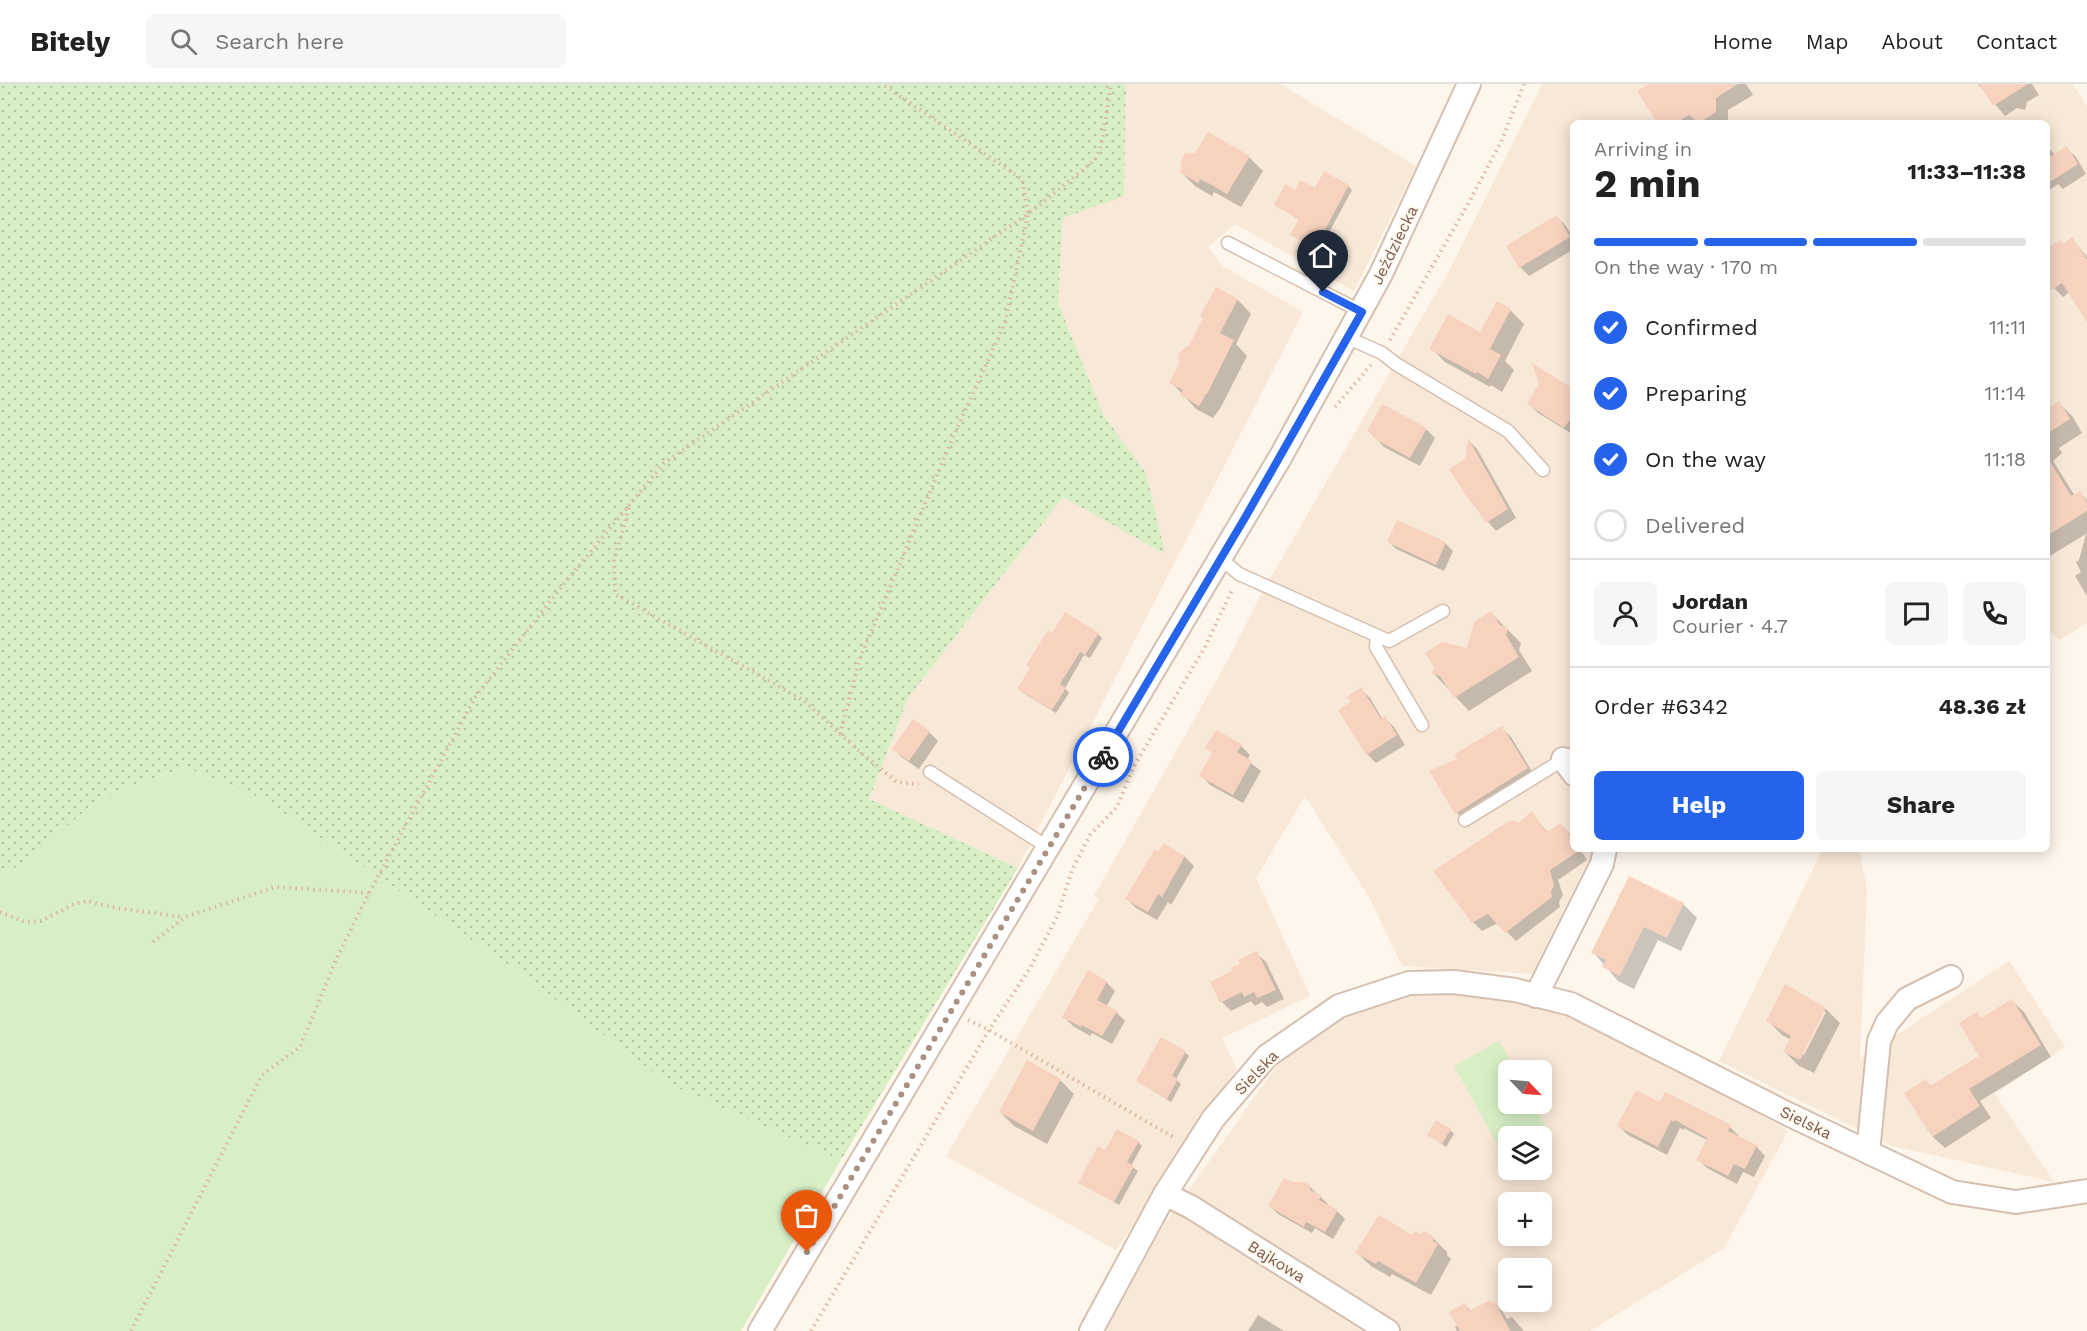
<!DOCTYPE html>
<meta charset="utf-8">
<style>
body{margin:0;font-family:"Work Sans",sans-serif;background:#f6f6f6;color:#222;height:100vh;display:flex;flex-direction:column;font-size:22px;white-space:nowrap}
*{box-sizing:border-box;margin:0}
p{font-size:20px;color:#767676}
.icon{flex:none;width:33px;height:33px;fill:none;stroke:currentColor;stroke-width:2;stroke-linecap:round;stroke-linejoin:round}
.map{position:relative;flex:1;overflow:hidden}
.details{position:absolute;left:1570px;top:36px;width:480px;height:732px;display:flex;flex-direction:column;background:#fff;border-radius:9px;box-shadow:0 3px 15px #0003}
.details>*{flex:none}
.needle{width:39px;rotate:115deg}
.controls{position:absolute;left:1498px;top:976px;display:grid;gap:12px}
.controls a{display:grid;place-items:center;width:54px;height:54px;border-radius:9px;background:#fff;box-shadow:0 3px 15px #0003;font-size:30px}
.pin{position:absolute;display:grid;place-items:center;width:51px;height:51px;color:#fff;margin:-62px -26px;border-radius:50% 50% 50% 0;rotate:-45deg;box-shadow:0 0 6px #0007}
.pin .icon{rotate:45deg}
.courier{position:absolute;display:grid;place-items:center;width:60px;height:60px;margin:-30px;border:4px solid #2563eb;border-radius:50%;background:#fff;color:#222;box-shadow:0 2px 8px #0007}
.overview em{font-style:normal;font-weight:700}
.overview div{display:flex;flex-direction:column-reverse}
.overview{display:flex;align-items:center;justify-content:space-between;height:102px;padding:0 24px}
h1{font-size:39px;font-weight:700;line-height:45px}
.bar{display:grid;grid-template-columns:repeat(4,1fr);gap:9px 6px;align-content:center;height:72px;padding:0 24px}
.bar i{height:8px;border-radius:4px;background:#e0e0e0}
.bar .on{background:#2563eb}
.bar p{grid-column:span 4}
.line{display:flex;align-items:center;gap:15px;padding:0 24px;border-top:2px solid #e0e0e0}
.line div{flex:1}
.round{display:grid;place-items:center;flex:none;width:63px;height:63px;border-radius:9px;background:#f6f6f6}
ol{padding:0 24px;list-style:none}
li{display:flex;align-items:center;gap:18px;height:66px}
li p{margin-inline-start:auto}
li .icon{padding:6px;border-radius:50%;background:#2563eb;color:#fff;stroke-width:4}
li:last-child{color:#767676}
li i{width:33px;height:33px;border:3px solid #e0e0e0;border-radius:50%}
.cta{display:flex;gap:12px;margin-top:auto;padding:12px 24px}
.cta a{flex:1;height:69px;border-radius:9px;background:#2563eb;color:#fff;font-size:24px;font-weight:700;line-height:69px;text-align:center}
.cta a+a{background:#f6f6f6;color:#222}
header{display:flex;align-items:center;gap:36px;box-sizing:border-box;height:84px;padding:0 30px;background:#fff;border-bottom:2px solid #e0e0e0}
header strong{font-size:28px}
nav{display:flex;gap:33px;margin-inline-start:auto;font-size:21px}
.search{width:420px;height:54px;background:#f6f6f6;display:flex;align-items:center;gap:15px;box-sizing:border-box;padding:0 21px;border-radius:9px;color:#767676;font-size:22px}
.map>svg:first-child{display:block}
</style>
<header>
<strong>Bitely</strong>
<div class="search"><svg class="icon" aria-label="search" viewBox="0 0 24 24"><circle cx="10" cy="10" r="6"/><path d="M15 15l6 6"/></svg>Search here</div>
<nav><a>Home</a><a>Map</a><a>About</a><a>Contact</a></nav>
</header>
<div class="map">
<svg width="2087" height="1247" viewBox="0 0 2087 1247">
<defs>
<pattern id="park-dots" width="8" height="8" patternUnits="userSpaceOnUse" patternTransform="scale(1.5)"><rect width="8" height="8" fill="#d8efc6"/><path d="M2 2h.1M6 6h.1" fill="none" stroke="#b4c5a3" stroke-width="1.8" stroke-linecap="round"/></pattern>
</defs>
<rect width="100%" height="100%" fill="#fef6ea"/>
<g fill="#f7e8d7" fill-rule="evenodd">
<polygon points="1126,0 1280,0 1416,82 1354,207 1235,140 1208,163 1224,183 1303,228 1018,784 869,715 908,614 1063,413 1164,469 1146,389 1104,332 1058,219 1063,134 1124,111"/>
<polygon points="1542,0 2073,0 2087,22 2087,539 2060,556 2048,546 2048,39 1574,39 1574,765 1620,765 1533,890 1402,882 1369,813 1305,712 1256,794 1310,912 1222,954 1237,985 1116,1166 946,1072 1099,815 1094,812 1228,576 1263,507 1450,185"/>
<polygon points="1823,765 1859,765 1867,806 1860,975 2009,877 2065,963 1995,1010 2054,1098 1892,1062 1719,977"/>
<path d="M 1409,899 L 1571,920 L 1788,1047 L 1724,1164 L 1590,1247 L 1106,1247 L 1162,1144 L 1280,977 L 1339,922 ZM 1509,987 L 1542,987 L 1542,1020 L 1509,1020 ZM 1509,1053 L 1542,1053 L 1542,1086 L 1509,1086 ZM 1509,1119 L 1542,1119 L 1542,1152 L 1509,1152 ZM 1509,1185 L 1542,1185 L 1542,1218 L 1509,1218 Z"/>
</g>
<g fill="#d8efc6">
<polygon points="185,683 263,715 509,881 669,1000 841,1076 741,1247 0,1247 0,789 25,780 98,715"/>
<polygon points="1499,957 1516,987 1509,987 1509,1020 1534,1020 1548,1047 1536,1053 1509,1053 1509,1068 1503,1071 1454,982"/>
</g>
<polygon fill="url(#park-dots)" points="0,0 1126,0 1124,112 1063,134 1058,219 1104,332 1146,389 1165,470 1063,413 908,614 869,715 1018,784 841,1076 669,1000 509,881 263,715 185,683 98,715 25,780 0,789"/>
<g fill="#0003" fill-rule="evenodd">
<polygon points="1651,0 1746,0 1753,11 1728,26 1728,39 1659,39"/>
<polygon points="1978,0 2032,0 2039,11 2027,18 2025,26 2017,24 2005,32"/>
<polygon points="2048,63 2055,71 2067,64 2076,73 2086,90 2063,105 2058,100 2048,107"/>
<polygon points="1249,73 1263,87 1241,123 1214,108 1212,112 1195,102 1181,88"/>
<polygon points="1348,102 1352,106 1319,167 1292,150 1300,136 1276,121 1316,106"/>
<polygon points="1557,133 1566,142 1574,155 1574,165 1529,192 1520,183"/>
<polygon points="2072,155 2087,173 2087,229 2070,208 2063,213 2054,204 2048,192 2048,165 2060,158 2063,161"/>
<polygon points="1216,205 1238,216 1251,230 1236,260 1247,272 1221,323 1213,334 1196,325 1171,298 1205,235"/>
<polygon points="1510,226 1524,240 1505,277 1514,286 1502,308 1491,301 1490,303 1445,278 1431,264 1480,250"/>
<polygon points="1541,301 1574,307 1574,351 1538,329 1529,320"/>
<polygon points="2059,319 2073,333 2082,349 2059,364 2062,369 2053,377 2075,412 2080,409 2087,416 2087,512 2075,492 2081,488 2076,478 2079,476 2086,450 2048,473 2048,326"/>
<polygon points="1426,345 1435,354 1420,382 1384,363 1369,347"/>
<polygon points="1469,357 1477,365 1516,434 1496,447 1472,419 1451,385 1466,376"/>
<polygon points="1398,438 1445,459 1453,467 1444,487 1396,465 1389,458"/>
<polygon points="1491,529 1521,559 1519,566 1532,587 1469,627 1434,590 1468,566"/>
<polygon points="1098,550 1102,554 1090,574 1084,571 1065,604 1069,609 1056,629 1023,609 1032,584 1052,551"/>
<polygon points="1361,605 1370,614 1383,636 1385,634 1394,643 1405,661 1376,679 1367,670 1353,619"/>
<polygon points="1502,644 1511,653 1536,694 1466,738 1457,729 1459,675"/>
<polygon points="929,648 938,657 919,685 903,674 894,665"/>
<polygon points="1241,662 1250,671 1247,676 1261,687 1243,719 1210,701 1201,691 1213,670 1207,664"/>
<polygon points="1532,729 1548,749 1561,740 1574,755 1574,765 1580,765 1587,776 1558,796 1563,811 1559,818 1560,823 1516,857 1498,839 1482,847 1473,838 1518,741"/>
<polygon points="1164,761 1185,773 1194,782 1171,821 1168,818 1157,836 1136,824 1127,815"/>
<polygon points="1683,820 1697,834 1681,867 1658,856 1634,905 1618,897 1593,868"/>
<polygon points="1256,869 1266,878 1284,915 1267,923 1262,918 1255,922 1251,917 1231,927 1222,918"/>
<polygon points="1106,898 1115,907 1106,923 1116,928 1125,937 1112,960 1092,949 1090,952 1073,942 1064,933"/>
<path d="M 1807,915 L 1826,925 L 1840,939 L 1814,989 L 1799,982 L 1785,968 L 1791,956 L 1782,951 L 1768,937 ZM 1823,928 L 1826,928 L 1804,971 L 1801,970 Z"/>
<polygon points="2012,917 2024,928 2051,973 1980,1017 1991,1034 1945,1064 1933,1053 1906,1009 1925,997 1932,1003 1981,972 1982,935"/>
<polygon points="1185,968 1189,972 1176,995 1181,1000 1171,1018 1138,997"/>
<polygon points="1060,996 1074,1010 1047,1060 1014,1042 1000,1028"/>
<polygon points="1666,1010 1730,1043 1739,1052 1738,1054 1756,1062 1765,1072 1754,1093 1743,1088 1737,1100 1707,1084 1698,1075 1707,1056 1684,1044 1684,1046 1680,1044 1667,1071 1628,1051 1619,1042 1661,1020"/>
<polygon points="1450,1046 1454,1050 1446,1063 1433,1054"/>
<polygon points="1138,1058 1142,1062 1131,1082 1138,1087 1119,1121 1080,1098 1106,1068"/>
<polygon points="1291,1100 1309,1102 1328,1120 1328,1122 1337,1127 1345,1135 1333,1155 1315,1144 1312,1149 1278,1130 1270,1122"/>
<polygon points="1413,1153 1433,1154 1447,1168 1447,1171 1451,1175 1431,1211 1392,1190 1390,1193 1371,1182 1357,1169"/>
<polygon points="1494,1219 1503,1228 1507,1235 1512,1233 1524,1247 1457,1247 1455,1243 1458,1241 1465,1221 1471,1227"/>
<polygon points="1258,1231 1284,1247 1248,1247"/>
</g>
<g fill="#f7d3bf">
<polygon points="1649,0 1738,0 1716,14 1716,28 1699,39 1689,31 1675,39 1657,39 1637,7"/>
<polygon points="1979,0 2028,0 1993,22"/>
<polygon points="1208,48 1250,72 1227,110 1210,100 1200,95 1198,99 1179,88 1182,83 1180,79 1185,69 1195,69"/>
<polygon points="2067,62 2078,80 2048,99 2048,74"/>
<polygon points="1324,87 1349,101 1315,164 1290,151 1299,135 1274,121 1285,100 1295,106 1300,96 1315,104"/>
<polygon points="1557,131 1570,153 1519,184 1506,162"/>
<polygon points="2072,153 2087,176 2087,238 2062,199 2048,208 2048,163 2061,156 2063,160"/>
<polygon points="1216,203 1238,215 1220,249 1234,256 1207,310 1206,310 1199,322 1180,311 1183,306 1169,299 1179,280 1178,274 1179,269 1189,261 1203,234 1200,232"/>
<polygon points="1497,217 1511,225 1490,265 1501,271 1488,295 1477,288 1476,290 1429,265 1448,230 1480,248"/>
<polygon points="1532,279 1574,305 1574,330 1564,344 1527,320 1539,300"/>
<polygon points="2059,317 2070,335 2048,349 2048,324"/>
<polygon points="1382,320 1427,344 1410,374 1373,354 1374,351 1367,347"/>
<polygon points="1468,354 1508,425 1486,439 1472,418 1471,419 1449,385 1465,375"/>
<polygon points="2048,374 2071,412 2080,407 2087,419 2087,427 2048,451"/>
<polygon points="1397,436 1446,458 1436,481 1387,458"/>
<polygon points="1491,527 1500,541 1508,543 1506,551 1519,573 1454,614 1440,592 1432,590 1434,583 1425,569 1442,558 1467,564 1474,538"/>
<polygon points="1065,528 1099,549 1085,571 1080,568 1060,600 1066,604 1052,626 1017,605 1030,584 1026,581 1048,546 1052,549"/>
<polygon points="1361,603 1381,635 1385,632 1397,651 1366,671 1338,626 1351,618 1347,613"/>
<polygon points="913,635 930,647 909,677 892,665"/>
<polygon points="1502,642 1528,684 1455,730 1429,687 1457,675 1454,671 1463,665"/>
<polygon points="1216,646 1242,660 1237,668 1252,677 1233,711 1199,692 1212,669 1205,664"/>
<polygon points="1532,727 1546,748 1561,739 1574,758 1574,765 1579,767 1550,786 1554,801 1551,808 1552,813 1505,849 1488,830 1472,839 1433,787 1509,737 1516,737 1518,739"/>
<polygon points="1163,759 1185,772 1162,813 1158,810 1148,828 1125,815 1155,765 1159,767"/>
<polygon points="1629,792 1684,819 1667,854 1644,843 1620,892 1602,883 1606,876 1591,869"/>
<polygon points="1257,867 1276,906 1257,914 1254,908 1244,913 1242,908 1220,919 1210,898 1232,887 1231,884 1240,880 1238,876"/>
<polygon points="1088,886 1107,897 1097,916 1117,927 1102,952 1082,941 1081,943 1062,933"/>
<polygon points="1785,900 1826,924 1800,976 1783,968 1791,952 1766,937"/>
<polygon points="2012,915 2041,961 1969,1005 1980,1022 1932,1053 1904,1009 1926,995 1930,1002 1979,972 1959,939 1977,928 1981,934"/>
<polygon points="1161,953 1186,967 1172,992 1178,995 1167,1015 1136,997"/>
<polygon points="1027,976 1061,995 1033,1047 999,1028"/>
<polygon points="1636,1006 1660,1018 1665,1008 1731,1041 1728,1047 1757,1061 1745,1085 1734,1080 1728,1092 1696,1076 1707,1054 1675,1036 1674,1038 1671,1036 1658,1063 1617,1042"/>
<polygon points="1436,1036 1451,1045 1442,1060 1427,1051"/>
<polygon points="1117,1045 1139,1057 1127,1078 1134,1082 1114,1118 1078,1099 1098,1062 1105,1066"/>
<polygon points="1284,1094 1292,1098 1303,1098 1310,1101 1310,1106 1321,1111 1319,1116 1338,1126 1325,1148 1306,1138 1304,1143 1268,1122"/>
<polygon points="1379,1131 1412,1151 1415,1147 1420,1150 1424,1147 1434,1153 1433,1157 1438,1160 1416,1199 1378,1177 1376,1180 1355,1169"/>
<polygon points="1490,1216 1492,1219 1495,1217 1510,1247 1460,1247 1449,1228 1465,1219 1469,1227"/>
</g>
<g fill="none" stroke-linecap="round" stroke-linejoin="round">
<defs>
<g id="service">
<polyline points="1228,159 1362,228"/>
<polyline points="1346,253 1382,269 1396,280 1508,347 1543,386"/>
<polyline points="1220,474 1239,490 1389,557 1443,527"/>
<polyline points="1377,553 1376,563 1422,641"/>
<polyline points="930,688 1049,764"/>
<polyline points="1465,736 1574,669"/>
</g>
<g id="minor">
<polyline points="1563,675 1574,690"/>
<polyline points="1536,912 1602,780 1605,765"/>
<polyline points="1868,1068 1879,957 1887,939 1907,915 1951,893"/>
<polyline points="1165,1110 1191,1123 1388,1247"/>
<polyline points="760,1247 1281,372 1381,190 1469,0"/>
<polyline points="1091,1247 1165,1110 1213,1035 1267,972 1339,922 1409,899 1454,898 1515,906 1571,920 1788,1030 1952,1108 2016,1118 2087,1107"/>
</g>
</defs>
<use href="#service" stroke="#d5bfb0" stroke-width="15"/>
<use href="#minor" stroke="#d5bfb0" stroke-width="26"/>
<g stroke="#ddb6a1" stroke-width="4" stroke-dasharray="1.5 4.5" stroke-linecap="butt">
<polyline points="1390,256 1468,120 1501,58 1524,0"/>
<polyline points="1335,323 1371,281"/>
<polyline points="629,424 614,476 615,510 803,616 859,667 897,698 919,700"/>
<polyline points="840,650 860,574 954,351 1005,239 1028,130 1095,76 1102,59 1111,0"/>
<polyline points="0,828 25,838 41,837 74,820 87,817 117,824 184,833"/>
<polyline points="153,858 185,833 275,803 369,809"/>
<polyline points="968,936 989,946 1175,1054"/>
<polyline points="131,1247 262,991 300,963 336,876 369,809 476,612 563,501 664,379 1028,130 1022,95 882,0"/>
<polyline points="811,1247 989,946 1030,884 1057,833 1072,786 1090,751 1117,723 1134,682 1205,563 1233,504"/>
</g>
<use href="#service" stroke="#fff" stroke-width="12"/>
<use href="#minor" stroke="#fff" stroke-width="22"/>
</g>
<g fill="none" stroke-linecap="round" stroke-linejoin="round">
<polyline stroke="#aa9181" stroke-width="6" stroke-dasharray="0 10.8" points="807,1168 1103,673"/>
<polyline stroke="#2563eb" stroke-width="8" points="1103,673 1246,432 1362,228 1323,208"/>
</g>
<g text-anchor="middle" stroke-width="5" stroke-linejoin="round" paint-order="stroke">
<g font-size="16" fill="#7d5a49" stroke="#fffaf2">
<text transform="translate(1394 161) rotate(-64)" y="6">Jeździecka</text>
<text transform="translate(1256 988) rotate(-46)" y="6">Sielska</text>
<text transform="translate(1806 1038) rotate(26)" y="6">Sielska</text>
<text transform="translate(1277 1177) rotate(32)" y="6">Bajkowa</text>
</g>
</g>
</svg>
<div class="controls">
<a><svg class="needle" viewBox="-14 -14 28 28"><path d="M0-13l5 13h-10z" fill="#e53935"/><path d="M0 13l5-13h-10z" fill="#767676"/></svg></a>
<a><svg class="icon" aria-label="layers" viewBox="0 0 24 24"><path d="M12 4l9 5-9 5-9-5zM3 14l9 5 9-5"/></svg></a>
<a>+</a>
<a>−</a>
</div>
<div class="pin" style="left:807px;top:1168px;background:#ea580c"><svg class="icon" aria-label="bag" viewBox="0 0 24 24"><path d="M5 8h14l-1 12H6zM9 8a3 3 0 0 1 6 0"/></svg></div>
<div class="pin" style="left:1323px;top:208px;background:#1f2937"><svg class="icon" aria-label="home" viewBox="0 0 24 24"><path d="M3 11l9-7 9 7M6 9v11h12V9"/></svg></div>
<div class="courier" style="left:1103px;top:673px"><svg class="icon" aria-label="bike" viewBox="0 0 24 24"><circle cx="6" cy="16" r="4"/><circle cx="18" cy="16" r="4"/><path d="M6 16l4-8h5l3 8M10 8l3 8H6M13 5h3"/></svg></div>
<section class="details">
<div class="overview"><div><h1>2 min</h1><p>Arriving in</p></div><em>11:33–11:38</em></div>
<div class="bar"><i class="on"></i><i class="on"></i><i class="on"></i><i></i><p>On the way · 170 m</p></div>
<ol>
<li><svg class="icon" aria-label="check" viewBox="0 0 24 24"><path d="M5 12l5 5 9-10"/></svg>Confirmed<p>11:11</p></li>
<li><svg class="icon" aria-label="check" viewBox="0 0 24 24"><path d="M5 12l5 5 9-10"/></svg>Preparing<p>11:14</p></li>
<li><svg class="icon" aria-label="check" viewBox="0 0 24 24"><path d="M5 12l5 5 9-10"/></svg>On the way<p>11:18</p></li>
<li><i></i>Delivered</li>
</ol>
<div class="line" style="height:108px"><a class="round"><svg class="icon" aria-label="person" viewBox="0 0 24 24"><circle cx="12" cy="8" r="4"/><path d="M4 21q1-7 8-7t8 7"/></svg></a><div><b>Jordan</b><p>Courier · 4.7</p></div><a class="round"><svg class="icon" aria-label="chat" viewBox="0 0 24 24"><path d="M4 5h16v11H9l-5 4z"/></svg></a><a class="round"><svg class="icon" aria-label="phone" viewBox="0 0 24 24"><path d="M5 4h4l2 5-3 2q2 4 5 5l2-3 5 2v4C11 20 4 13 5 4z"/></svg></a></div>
<div class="line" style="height:78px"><div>Order #6342</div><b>48.36 zł</b></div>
<div class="cta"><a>Help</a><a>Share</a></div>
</section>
</div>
